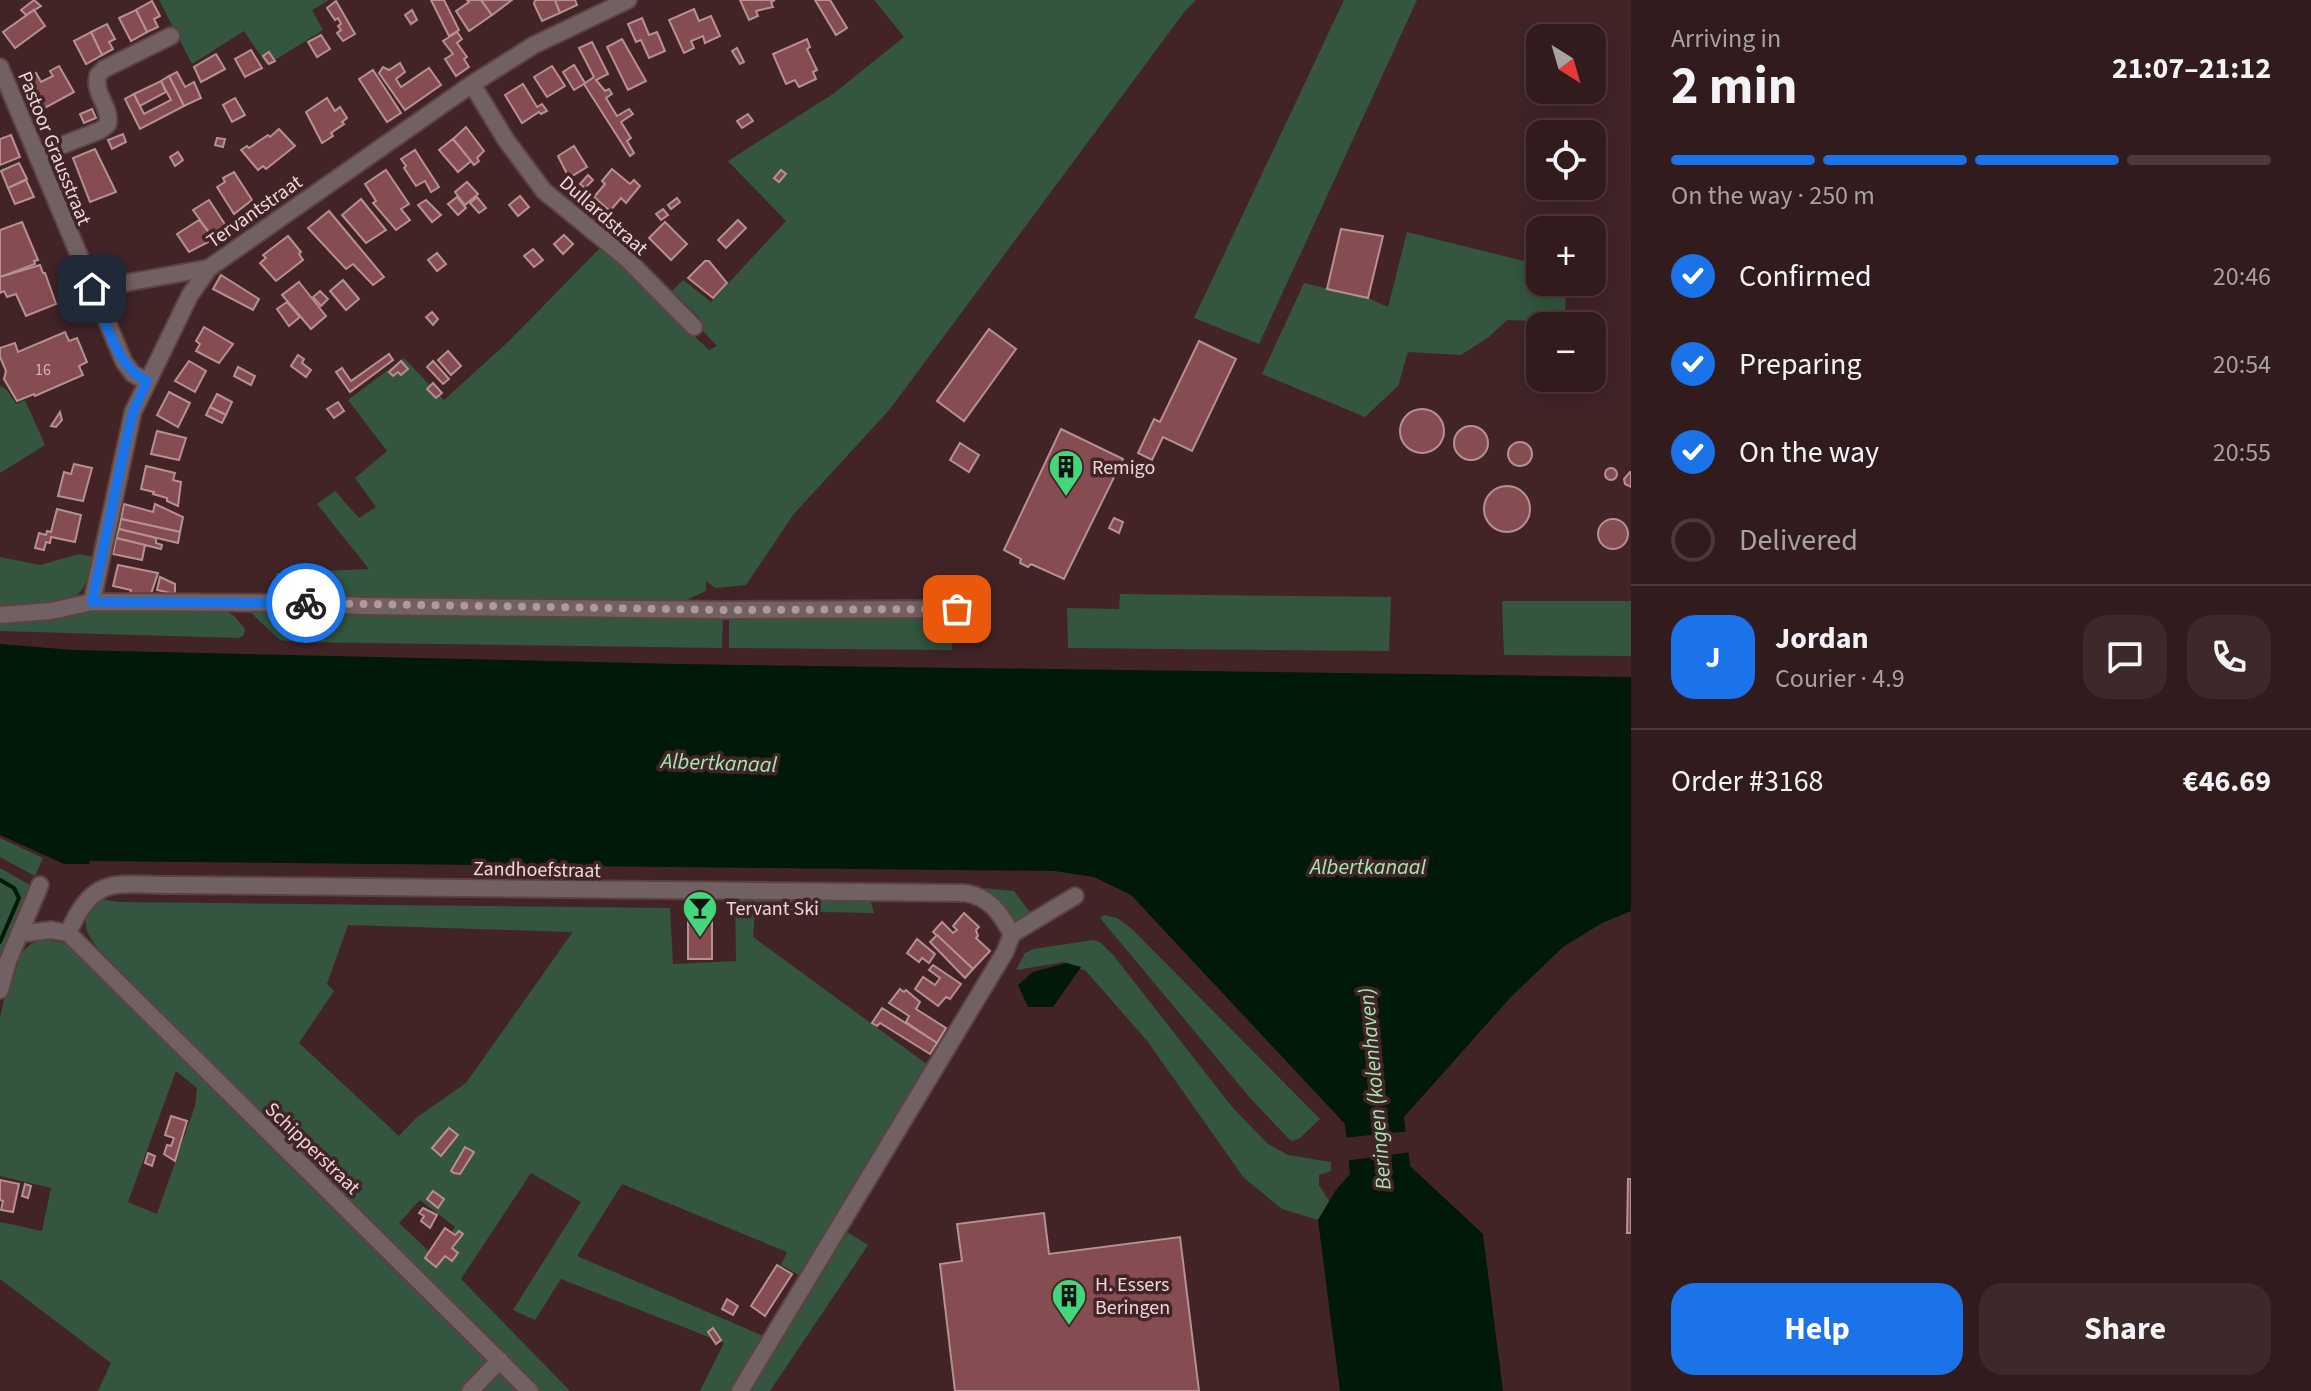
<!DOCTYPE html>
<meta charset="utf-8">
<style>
body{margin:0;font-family:"Source Sans 3",sans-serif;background:#3d282a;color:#f1f3f6;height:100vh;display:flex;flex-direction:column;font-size:30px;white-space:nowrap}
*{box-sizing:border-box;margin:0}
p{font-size:26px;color:#a8a1a4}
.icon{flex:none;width:44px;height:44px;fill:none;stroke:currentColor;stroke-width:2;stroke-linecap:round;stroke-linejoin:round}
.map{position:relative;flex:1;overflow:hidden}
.details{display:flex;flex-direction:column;background:#321b1d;width:680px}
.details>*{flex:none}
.needle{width:52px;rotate:143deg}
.tools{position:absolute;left:1526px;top:24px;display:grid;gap:16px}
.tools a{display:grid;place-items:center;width:80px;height:80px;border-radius:16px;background:#321b1d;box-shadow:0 4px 20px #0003,0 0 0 2px #4d393b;font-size:40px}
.pin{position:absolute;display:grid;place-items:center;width:68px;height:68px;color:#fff;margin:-34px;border-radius:16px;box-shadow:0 4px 12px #0006}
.courier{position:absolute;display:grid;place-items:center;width:80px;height:80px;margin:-40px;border:6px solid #1a73e8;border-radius:50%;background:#fff;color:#222;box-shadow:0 2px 10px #0007}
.overview em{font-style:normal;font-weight:700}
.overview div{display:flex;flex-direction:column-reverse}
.overview{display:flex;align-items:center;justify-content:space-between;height:136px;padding:0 40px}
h1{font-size:52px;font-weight:700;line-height:60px}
.bar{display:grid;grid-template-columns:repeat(4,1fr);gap:12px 8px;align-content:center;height:96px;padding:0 40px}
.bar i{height:10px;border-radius:6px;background:#4d393b}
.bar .on{background:#1a73e8}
.bar p{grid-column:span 4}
.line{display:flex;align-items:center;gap:20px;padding:0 40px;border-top:2px solid #4d393b}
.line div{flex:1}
.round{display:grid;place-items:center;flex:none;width:84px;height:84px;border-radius:24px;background:#3d282a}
ol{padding:0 40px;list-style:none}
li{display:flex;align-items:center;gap:24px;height:88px}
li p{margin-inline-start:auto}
li .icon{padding:8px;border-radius:50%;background:#1a73e8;color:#fff;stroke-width:4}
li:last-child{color:#a8a1a4}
li i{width:44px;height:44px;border:4px solid #4d393b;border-radius:50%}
.button{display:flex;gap:16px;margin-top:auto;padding:16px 40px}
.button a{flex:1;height:92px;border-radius:24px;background:#1a73e8;color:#fff;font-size:32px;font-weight:700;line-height:92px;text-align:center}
.button a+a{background:#3d282a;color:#f1f3f6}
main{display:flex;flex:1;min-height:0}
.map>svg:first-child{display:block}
</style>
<main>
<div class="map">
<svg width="1631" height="1391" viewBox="0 0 1631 1391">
<rect width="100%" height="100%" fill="#422427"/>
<g fill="#34563e" fill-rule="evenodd">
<polygon points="159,0 329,0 312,10 323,30 267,65 244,31 192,64"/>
<polygon points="874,0 1196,0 1185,11 890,409 793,515 746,585 715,588 706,581 706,591 677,604 603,605 273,593 276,573 369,569 317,504 335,491 359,518 376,507 355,478 387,451 348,400 404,358 444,400 509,341 601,247 709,350 717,346 698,326 700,318 672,291 683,280 711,302 786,221 728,161 833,94 904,37"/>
<polygon points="1344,0 1417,0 1259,344 1194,318"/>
<polygon points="1407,232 1540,265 1540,282 1562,282 1566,287 1565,314 1534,321 1507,320 1489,337 1461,355 1408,352 1398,386 1365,417 1262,374 1304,283 1368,298 1388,307"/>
<polygon points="0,386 6,389 16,404 25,400 45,445 0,473"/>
<path d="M 79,554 L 93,557 C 90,569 88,582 80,592 C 67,606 19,606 0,607 L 0,557 L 40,565 Z"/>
<polygon points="1120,594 1391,597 1389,651 1068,648 1067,608 1119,609"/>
<polygon points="1502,601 1631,601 1631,656 1504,655"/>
<polygon points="92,611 226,611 234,616 245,629 244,635 239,638 0,631 0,623"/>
<polygon points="249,611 723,617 722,648 298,642 280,640"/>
<polygon points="729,618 952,619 952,650 729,648"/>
<polygon points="0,838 43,858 35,876 0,857"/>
<polygon points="0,868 30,885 31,891 0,960"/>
<polygon points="983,888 1014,891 1030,912 1018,920 1013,920 997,899"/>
<path d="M 735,894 L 870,898 L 874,913 L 755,911 L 753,937 L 928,1065 L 799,1275 L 781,1265 L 787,1252 L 622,1184 L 577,1256 L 780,1343 L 847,1232 L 868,1245 L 770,1391 L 700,1391 L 724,1343 L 561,1279 L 535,1320 L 513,1310 L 581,1202 L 531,1173 L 461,1279 L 570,1391 L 98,1391 L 111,1363 L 0,1279 L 0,1222 L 42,1231 L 51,1188 L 0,1176 L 0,1017 L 8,983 L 12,984 L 21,953 L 31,944 L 43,939 L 65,943 L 92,966 L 103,955 C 85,931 79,927 95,898 L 118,902 L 670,908 L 673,964 L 736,961 ZM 348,925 L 572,932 L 572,933 L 466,1083 L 416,1118 L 399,1136 L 299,1043 L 334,991 L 327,984 ZM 176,1071 L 197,1088 L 195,1106 L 157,1214 L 128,1202 ZM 420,1200 L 455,1227 L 434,1256 L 399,1223 Z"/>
<polygon points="1104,915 1117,918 1132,929 1320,1119 1300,1138 1293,1141 1289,1139 1251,1099 1100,918"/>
<polygon points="1094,940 1101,943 1114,956 1233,1108 1268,1144 1288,1155 1331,1162 1331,1171 1319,1175 1319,1185 1329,1201 1318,1220 1282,1209 1244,1178 1148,1042 1086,971 1065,962 1016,970 1025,953 1033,949"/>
</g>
<g fill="#011908">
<polygon points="0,644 73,650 679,664 1631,677 1631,911 1602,923 1563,947 1510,998 1404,1117 1410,1166 1483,1234 1503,1391 1340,1391 1318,1220 1336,1190 1350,1174 1345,1124 1131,895 1094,877 1054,871 90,861 89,864 64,864 0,835"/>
<polygon points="1067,963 1081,967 1053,1007 1028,1007 1018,985 1033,972"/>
</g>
<polygon fill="#422427" points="1410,1131 1412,1152 1344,1161 1342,1138"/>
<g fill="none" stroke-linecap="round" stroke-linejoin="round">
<polyline stroke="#011908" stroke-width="4" points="0,880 14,888 19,898 0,942"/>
</g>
<g fill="#854c52" stroke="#b69093" stroke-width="2">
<polygon points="34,0 41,6 26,15 21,10"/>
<polygon points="431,0 444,0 459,30 449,36"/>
<polygon points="467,0 481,0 492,15 469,31 456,11 469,2"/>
<polygon points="481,0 512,0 492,15"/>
<polygon points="535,0 555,0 560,13 542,21 534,4"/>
<polygon points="555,0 575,0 577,5 560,13"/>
<polygon points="740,0 775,0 771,2 773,7 756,11 758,16 749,20"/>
<polygon points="815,0 830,0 847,28 836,35"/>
<polygon points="152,1 160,16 154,19 158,27 147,32 136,10"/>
<polygon points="336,1 355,34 343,41 337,33 341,30 338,26 341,24 338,18 335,20 327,8"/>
<polygon points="694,9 699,21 711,16 720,36 705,43 703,36 691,41 694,48 684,53 669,20"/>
<polygon points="34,10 45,26 15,48 3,32"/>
<polygon points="136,10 147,32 131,41 119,18"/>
<polygon points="412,10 417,20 411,24 405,15"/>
<polygon points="642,18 649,35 657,32 665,51 649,58 641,40 636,42 628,24"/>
<polygon points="107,24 115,39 109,42 113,49 102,55 91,32"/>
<polygon points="91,32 102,55 86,64 74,41"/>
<polygon points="457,32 462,39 457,43 467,57 464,59 469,67 456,76 445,59 453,54 443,41"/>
<polygon points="321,35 330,49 317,57 308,42"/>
<polygon points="622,39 646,81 628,90 607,47"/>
<polygon points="807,39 810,47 807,49 817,70 813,72 816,79 799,87 795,80 786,84 773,54"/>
<polygon points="592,42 608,74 596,80 605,91 609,89 612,94 606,98 617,116 629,109 633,114 621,122 631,138 627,141 634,153 630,156 584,84 574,90 563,72 574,65 585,83 594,77 579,48"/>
<polygon points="737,48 744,62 740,64 732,51"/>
<polygon points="251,50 262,68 245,77 235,59"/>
<polygon points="269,52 275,61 269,64 263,56"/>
<polygon points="216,54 225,69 201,82 194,67"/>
<polygon points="400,63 405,72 396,79 401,87 429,68 441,85 405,110 379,73 383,67 389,70"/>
<polygon points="59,66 74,92 43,109 26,79 36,73 41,82 53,76 50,71"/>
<polygon points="552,66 565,86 547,97 534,77"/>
<polygon points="373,70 401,113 387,122 359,79"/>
<polygon points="177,72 185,87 194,82 201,98 184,106 169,76"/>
<polygon points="169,76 184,106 140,129 125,99 134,94 144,114 171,100 161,81"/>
<polygon points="161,81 166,92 140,106 134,94"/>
<polygon points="523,84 537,107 542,104 547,111 541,114 539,112 522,123 505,95"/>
<polygon points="235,98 245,115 232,122 223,105"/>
<polygon points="327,98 335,111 340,107 347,118 342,122 344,124 331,133 333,136 322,143 306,112"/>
<polygon points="92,109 96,118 84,123 80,114"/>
<polygon points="748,114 753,121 742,128 737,121"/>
<polygon points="466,127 484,151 477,158 479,161 474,165 453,139"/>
<polygon points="279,129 295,146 266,169 263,166 258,170 241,150 247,146 249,148 268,135 270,137"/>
<polygon points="123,134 126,142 112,149 108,140"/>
<polygon points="11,135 20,157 0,165 0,139"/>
<polygon points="217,138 225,139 223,147 215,145"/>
<polygon points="453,139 471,161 458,172 439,150"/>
<polygon points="574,146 587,167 569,178 558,156"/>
<polygon points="95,149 116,192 90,202 73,158"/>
<polygon points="415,150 439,187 431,192 425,181 416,186 404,168 406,166 401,159"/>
<polygon points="178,152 183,160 175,166 170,157"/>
<polygon points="19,163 27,179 8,188 1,171"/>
<polygon points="612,169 630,184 634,180 640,186 626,203 621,198 610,211 594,197 605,184 602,181"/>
<polygon points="386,170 409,204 401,209 410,220 396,230 373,203 376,201 365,184"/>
<polygon points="781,170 786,174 779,182 774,178"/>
<polygon points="234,172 252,200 234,214 217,187 225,182 223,178"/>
<polygon points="588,175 593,180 585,188 580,184"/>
<polygon points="26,180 34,197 15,204 8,188"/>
<polygon points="467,182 478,194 465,205 455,192"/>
<polygon points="520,196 529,207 518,216 509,205"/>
<polygon points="457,197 466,208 458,215 448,204"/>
<polygon points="477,197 486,208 479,213 470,203"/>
<polygon points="677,198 680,202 671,209 668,205"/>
<polygon points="361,199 386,230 366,243 342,215"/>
<polygon points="209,200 228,229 213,238 193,210"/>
<polygon points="426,200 441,215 432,222 418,205"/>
<polygon points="663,209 668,215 661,220 656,214"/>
<polygon points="329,211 384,277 373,285 353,264 346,269 308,228"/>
<polygon points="199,220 214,239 189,252 177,234"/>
<polygon points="738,220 746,228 726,248 718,240"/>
<polygon points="22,222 38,260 34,261 35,264 0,277 0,230"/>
<polygon points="665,222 687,244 671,260 649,238"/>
<polygon points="1341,229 1383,236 1368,298 1327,289"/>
<polygon points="564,235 573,244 563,254 554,244"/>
<polygon points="288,236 301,252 299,254 303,260 276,281 260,263 266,258 263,255"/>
<polygon points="533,249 543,260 534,267 524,256"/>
<polygon points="437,253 446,264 437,271 428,260"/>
<polygon points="705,261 709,261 727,283 713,298 688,278"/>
<polygon points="40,265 43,273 45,273 56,304 26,316 16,294 7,297 4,291 0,293 0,277"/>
<polygon points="221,275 259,299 253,310 213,289"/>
<polygon points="343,280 359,299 346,310 330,291"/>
<polygon points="299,282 326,316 311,329 282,295"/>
<polygon points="320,291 328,299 321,306 313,297"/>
<polygon points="287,302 300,317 289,326 277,309"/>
<polygon points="432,312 438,319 433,325 426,317"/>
<polygon points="204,327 233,344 219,363 196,351 200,344 196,341"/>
<polygon points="989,329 1016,349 964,421 937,401"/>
<polygon points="65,332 69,341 77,338 87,362 79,366 83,375 35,396 34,394 17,401 4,379 6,371 0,357 0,348 15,343 18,352"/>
<polygon points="1199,341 1236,359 1192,451 1163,437 1152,460 1138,453 1154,419 1160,422"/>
<polygon points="448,351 461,366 451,375 438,360"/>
<polygon points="389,354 393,360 350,392 336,372 342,368 351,381"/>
<polygon points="298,355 304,359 302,363 311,370 306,377 291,366"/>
<polygon points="189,361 206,371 195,392 175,381"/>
<polygon points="401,361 408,369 401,375 398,372 393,376 389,372"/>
<polygon points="433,361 449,379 443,384 427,367"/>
<polygon points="238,367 255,376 251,385 234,376"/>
<polygon points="433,383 442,393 436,398 427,389"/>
<polygon points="169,392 190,403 178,427 157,415"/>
<polygon points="217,394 232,402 226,415 210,407"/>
<polygon points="338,402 344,411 334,418 327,409"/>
<polygon points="210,407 226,415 222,423 206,415"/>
<circle cx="1422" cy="431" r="22"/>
<polygon points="60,412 62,420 56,427 51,426"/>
<circle cx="1471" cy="443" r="17"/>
<polygon points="1061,429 1123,459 1064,579 1031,564 1028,567 1020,563 1021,559 1004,550"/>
<polygon points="157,431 186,438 179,460 151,454"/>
<circle cx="1520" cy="454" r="12"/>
<polygon points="960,443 979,455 969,472 950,460"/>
<polygon points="74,464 92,468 83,501 58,496 64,472 71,474"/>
<polygon points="146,466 175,473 173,480 181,482 178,506 167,501 167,498 153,494 154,492 141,489"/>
<circle cx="1611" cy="474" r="6"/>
<polygon points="1630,472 1631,472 1631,487 1625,484 1624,479"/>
<circle cx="1507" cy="509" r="23"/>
<polygon points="124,504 153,512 155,504 183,517 180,532 121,519"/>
<polygon points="57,509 81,515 75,542 51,537 50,543 46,542 44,550 35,548 39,533 46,535 47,531 51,532"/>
<polygon points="1114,518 1123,522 1119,533 1109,528"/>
<circle cx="1613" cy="534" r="15"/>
<polygon points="121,519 180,532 178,543 119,529"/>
<polygon points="119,529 156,538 156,543 162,545 161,549 116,538"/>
<polygon points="116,538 145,545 142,560 113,554"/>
<polygon points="118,565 158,573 151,594 130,594 131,590 113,586"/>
<polygon points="160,577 175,584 175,594 157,590"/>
<polygon points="964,913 979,927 976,930 978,936 976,938 990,951 973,969 933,932 942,922 953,933 957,930 953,926"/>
<rect x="688" y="918" width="24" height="41"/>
<polygon points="937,935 973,969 965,978 930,942"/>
<polygon points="917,939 935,954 929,963 922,958 919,962 907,953"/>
<polygon points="933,965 961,984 950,999 946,997 938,1006 915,989 923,977 935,985 940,978 929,970"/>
<polygon points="900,989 904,992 906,990 920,1002 916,1009 946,1028 937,1043 906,1022 909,1016 889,1003"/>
<polygon points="882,1008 937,1043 930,1054 880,1023 877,1026 872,1023"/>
<polygon points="171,1116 187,1121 175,1161 164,1154 167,1145 171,1146 174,1138 165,1135"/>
<polygon points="449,1128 458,1135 441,1156 432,1148"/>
<polygon points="465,1147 474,1152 460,1174 454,1173 451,1171"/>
<polygon points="148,1153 155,1156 152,1166 145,1163"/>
<polygon points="1628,1179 1631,1179 1631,1233 1627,1233"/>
<polygon points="0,1180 19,1184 13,1212 1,1210 3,1201 0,1200"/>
<polygon points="25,1184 31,1186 28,1198 22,1196"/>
<polygon points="433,1191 444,1199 438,1208 427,1199"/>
<polygon points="423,1208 437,1215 430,1228 421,1221 424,1216 419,1213"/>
<polygon points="1044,1213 1049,1254 1180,1237 1199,1391 955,1391 940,1264 962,1261 957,1224"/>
<polygon points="445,1228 455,1235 459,1231 463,1234 452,1248 458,1253 452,1261 445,1256 436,1267 425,1258"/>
<polygon points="777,1265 792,1274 765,1316 751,1306"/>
<polygon points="727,1299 738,1306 733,1315 722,1309"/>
<polygon points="713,1328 721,1340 716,1344 708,1332"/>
</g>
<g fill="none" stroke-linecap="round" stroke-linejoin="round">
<defs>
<g id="minor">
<polyline points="0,67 124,362 133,374 147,381"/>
<polyline points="472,84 506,140 544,191 626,258 694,327"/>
<path d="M 37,155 L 101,130 L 108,124 C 111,106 93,94 98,75 L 104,69 L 171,36"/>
<polyline points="92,289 209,268"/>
<polyline points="92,602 133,412 190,295 209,268 472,84 534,45 628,0"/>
<polyline points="0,615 51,611 92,602 317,603 361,606 726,610 957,609"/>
<path d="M 68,933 C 94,874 114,885 171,885 L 965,893 C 990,897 1000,913 1012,934"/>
<polyline points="68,933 530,1391"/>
<polyline points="19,934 51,930 68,933"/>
<polyline points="0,990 8,961 40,885"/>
<polyline points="470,1391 500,1360"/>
<polyline points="740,1391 1005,952 1012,934 1075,896"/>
</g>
</defs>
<use href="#minor" stroke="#5d4143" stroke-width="20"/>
<use href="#minor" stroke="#716162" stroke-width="16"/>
</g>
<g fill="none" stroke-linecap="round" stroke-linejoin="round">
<polyline stroke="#b1999b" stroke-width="8" stroke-dasharray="0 14.4" points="306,603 726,610 957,609"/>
<path stroke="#1a73e8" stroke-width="10" d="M 92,289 C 104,318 117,368 147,381 L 133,412 L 127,436 L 92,602 L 306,603"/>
</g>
<defs>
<symbol id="building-pin" viewBox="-11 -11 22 30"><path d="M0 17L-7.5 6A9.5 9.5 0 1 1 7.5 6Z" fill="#43d77b" stroke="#422427"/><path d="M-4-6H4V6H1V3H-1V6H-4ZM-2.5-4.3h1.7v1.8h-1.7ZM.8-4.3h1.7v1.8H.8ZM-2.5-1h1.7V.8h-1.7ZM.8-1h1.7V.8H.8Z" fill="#111"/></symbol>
<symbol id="bar-pin" viewBox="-11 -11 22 30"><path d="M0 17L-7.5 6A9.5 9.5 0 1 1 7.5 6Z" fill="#43d77b" stroke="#422427"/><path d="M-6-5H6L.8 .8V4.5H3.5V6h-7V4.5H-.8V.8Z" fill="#111"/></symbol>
</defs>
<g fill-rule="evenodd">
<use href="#building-pin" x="1046" y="447" width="40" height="54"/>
<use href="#bar-pin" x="680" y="888" width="40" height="54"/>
<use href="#building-pin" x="1049" y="1276" width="40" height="54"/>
</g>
<g text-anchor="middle" stroke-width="7" stroke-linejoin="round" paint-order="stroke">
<g font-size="16" fill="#d3b5b7">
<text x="43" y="375">16</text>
</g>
<g font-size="20" fill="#edd8d9" stroke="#422427">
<text transform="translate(55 148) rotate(68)" y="7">Pastoor Grausstraat</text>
<text transform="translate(254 211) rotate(-35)" y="7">Tervantstraat</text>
<text transform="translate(604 215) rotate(41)" y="7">Dullardstraat</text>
<text transform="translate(537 869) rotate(1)" y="7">Zandhoefstraat</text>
<text transform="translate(313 1148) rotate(44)" y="7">Schipperstraat</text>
</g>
<g font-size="20" fill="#edd8d9" stroke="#422427" text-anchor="start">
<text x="1092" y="474">Remigo</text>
<text x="726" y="915">Tervant Ski</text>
<text x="1095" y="1291">H. Essers<tspan x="1095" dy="23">Beringen</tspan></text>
</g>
<g font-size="22" font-style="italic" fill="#9feab3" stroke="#422427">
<text transform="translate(719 762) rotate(2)" y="8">Albertkanaal</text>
<text x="1368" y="874">Albertkanaal</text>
<text transform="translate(1374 1089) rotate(-95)" y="8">Beringen (kolenhaven)</text>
</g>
</g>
</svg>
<div class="tools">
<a><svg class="needle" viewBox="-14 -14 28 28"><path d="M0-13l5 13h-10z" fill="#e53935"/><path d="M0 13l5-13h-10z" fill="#a8a1a4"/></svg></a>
<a><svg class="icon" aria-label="locate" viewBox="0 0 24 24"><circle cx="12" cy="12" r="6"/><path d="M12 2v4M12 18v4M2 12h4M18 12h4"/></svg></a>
<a>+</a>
<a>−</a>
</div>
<div class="pin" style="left:957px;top:609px;background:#ea580c"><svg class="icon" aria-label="bag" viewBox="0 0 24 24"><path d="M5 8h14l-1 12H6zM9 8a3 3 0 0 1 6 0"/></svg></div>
<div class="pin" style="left:92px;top:289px;background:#1f2937"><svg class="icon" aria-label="home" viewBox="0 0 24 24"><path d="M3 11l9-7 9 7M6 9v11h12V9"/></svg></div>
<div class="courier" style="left:306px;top:603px"><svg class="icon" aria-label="bike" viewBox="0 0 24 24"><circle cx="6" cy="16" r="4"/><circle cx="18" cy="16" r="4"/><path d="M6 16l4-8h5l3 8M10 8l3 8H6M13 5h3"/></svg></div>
</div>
<section class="details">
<div class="overview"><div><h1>2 min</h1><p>Arriving in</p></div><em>21:07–21:12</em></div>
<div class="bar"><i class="on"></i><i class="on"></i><i class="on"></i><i></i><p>On the way · 250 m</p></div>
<ol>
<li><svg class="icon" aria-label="check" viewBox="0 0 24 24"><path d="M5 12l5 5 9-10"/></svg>Confirmed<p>20:46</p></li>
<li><svg class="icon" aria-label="check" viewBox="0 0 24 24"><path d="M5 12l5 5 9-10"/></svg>Preparing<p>20:54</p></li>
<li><svg class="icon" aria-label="check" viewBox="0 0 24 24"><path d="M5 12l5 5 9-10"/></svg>On the way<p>20:55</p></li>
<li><i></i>Delivered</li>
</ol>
<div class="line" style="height:144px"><b class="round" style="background:#1a73e8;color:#fff">J</b><div><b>Jordan</b><p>Courier · 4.9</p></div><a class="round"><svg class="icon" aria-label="chat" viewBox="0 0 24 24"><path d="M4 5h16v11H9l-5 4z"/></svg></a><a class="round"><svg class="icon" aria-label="phone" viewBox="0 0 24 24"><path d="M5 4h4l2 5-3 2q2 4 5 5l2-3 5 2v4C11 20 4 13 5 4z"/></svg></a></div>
<div class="line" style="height:104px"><div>Order #3168</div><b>€46.69</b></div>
<div class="button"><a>Help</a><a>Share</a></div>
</section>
</main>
